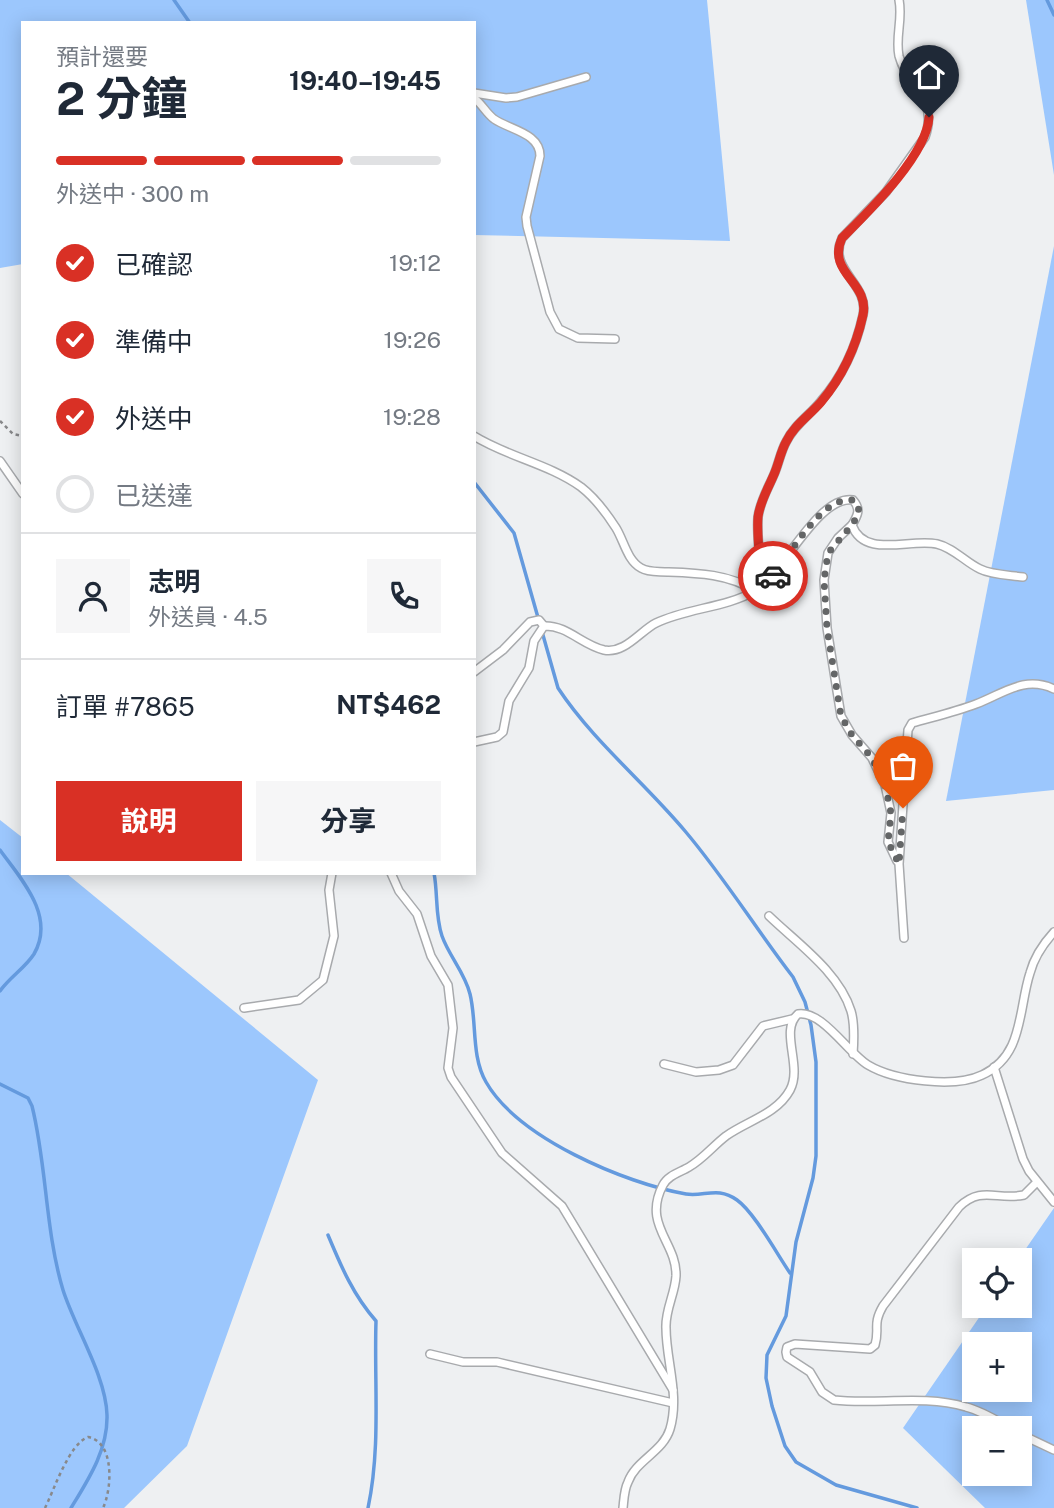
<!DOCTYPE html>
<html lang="zh-TW">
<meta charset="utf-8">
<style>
body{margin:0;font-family:"Public Sans","Noto Sans TC",sans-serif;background:#f6f6f7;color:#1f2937;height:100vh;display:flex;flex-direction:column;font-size:26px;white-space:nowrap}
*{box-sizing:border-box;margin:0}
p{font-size:23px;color:#747a83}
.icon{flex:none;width:38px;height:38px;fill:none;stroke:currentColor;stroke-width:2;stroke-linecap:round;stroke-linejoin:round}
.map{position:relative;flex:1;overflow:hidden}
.details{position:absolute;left:21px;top:21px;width:455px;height:854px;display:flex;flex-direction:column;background:#fff;border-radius:0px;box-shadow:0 4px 18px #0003}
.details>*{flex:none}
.tools{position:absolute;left:962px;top:1248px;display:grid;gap:14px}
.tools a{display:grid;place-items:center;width:70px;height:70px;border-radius:0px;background:#fff;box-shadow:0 4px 18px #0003;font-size:35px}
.pin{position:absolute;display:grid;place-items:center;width:60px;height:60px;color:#fff;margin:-72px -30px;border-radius:50% 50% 50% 0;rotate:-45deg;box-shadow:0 0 7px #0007}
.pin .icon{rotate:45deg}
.courier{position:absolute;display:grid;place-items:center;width:70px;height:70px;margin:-35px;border:5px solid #d93025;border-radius:50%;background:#fff;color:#222;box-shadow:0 2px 9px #0007}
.head em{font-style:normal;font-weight:700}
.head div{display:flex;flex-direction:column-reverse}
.head{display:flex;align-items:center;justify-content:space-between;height:119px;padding:0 35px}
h1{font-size:46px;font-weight:700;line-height:52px}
.bar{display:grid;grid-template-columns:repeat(4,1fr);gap:10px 7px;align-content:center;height:84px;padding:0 35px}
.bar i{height:9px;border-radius:5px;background:#e0e1e3}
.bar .current{background:#d93025}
.bar p{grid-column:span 4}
.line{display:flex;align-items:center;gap:18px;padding:0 35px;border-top:2px solid #e0e1e3}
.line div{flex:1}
.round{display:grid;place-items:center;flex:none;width:74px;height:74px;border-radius:0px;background:#f6f6f7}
ol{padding:0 35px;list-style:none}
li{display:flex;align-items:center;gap:21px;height:77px}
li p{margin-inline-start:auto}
li .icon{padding:7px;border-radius:50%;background:#d93025;color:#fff;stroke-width:4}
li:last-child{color:#747a83}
li i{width:38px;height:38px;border:4px solid #e0e1e3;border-radius:50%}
.cta{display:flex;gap:14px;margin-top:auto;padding:14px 35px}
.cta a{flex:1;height:80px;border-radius:0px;background:#d93025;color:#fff;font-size:28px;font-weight:700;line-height:80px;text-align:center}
.cta a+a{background:#f6f6f7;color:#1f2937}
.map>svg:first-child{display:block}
</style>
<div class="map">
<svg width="1054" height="1508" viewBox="0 0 1054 1508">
<rect width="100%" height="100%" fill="#eef0f2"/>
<g fill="#9cc7fd" fill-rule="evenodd">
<polygon points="0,0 707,0 730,241 474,235 474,23 23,23 23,264 0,268"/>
<polygon points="1026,0 1054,0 1054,175"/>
<polygon points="1054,246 1054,790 946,801"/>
<polygon points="0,820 23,838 23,873 66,873 318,1080 187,1446 124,1508 0,1508"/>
<path d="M 1054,1208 L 1054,1508 L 985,1508 L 903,1428 L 987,1306 L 1020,1306 L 1020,1260 L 1018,1260 ZM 975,1344 L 1020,1344 L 1020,1390 L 975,1390 ZM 975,1428 L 1020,1428 L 1020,1474 L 975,1474 Z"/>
</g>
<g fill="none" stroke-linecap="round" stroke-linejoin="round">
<g stroke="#649ade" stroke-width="3.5">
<polyline points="174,0 190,23"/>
<polyline points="1047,0 1054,15"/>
<path d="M 474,482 L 514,533 L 558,688 C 593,741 644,782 685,831 C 724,877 756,929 793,977 L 805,1002 L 811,1025 L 816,1062 L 816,1156 L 813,1178 L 796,1242 L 786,1316 L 767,1355 L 766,1378 L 772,1406 L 785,1446 L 796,1462 L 836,1485 L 917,1508"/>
<path d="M 0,850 C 21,879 56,916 34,954 C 25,968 10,977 0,991"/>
<path d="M 434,873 C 438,894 435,916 442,936 C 449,956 465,973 470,994 C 477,1022 471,1056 486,1082 C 518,1138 624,1183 686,1194 C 704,1197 718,1186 737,1200 C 754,1212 777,1254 790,1273"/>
<path d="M 0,1084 L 28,1098 L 32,1106 C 47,1166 45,1230 63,1290 C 75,1328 106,1376 107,1415 C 108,1450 88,1480 71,1508"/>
<path d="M 328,1235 C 341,1266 353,1295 376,1321 C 374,1383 381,1447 368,1508"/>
</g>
<defs>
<g id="service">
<polyline points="474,93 506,98 517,97 586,77"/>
<path d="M 474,98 C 482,104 486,113 494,119 C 510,130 540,133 540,156 L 526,217 L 527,226 L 550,312 L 559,329 L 578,338 L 615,339"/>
<path d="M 474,436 C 508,457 549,464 581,487 C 594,497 607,514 616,528 C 624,541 627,560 641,568 C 649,573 659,571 668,572 C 697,573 730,574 755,591 C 784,572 818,495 853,500 C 861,509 858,515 852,525 C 864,559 910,538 937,544 C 954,548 965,562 980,569 C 992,575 1009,575 1023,577"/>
<polyline points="0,461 23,494"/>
<polyline points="852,525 838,538 828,553 824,580 827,628 841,716 852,735 872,758 885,785 891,813 888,842 897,861"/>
<polyline points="474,672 503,650 530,622 539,620 544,626"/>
<path d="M 474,742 L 497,737 L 503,732 L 509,701 L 529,668 L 534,641 L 544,626 C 567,625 582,645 604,650 C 625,654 640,631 656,623 C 687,608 725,608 755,591 C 764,566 756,542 758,517 C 760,501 769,487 775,472 C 779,462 781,451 786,442 C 794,425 810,415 821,401 C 842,377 856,347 863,315 C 870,284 827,270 842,238 L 886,192 L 925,137 C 939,98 907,87 899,56 C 895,37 903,19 899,0"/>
<polyline points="391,873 399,891 417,914 431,956 448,985 453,1028 448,1068 451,1077 502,1153 562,1206 673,1390"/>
<path d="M 769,916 C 797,943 839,972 851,1011 C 855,1024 854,1040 853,1054"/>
<path d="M 904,938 L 899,864 L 908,730 L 912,723 C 933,717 955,712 976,704 C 1003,694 1024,675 1054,689"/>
<polyline points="244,1008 299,1000 323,980 334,936 329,890 332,873"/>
<polyline points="664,1064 696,1072 719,1070 733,1065 763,1026 792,1019"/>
<polyline points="994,1067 1023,1159 1029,1171 1054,1202"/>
<polyline points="430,1354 463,1362 497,1362 673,1403"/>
<path d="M 1010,1428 C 996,1420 982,1411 966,1407 C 923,1394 877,1405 834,1400 L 822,1392 L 810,1372 L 787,1357 L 786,1352 L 787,1347 L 795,1344 L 870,1349 L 875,1345 C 880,1328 872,1325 883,1306 L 959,1207 C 982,1185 997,1201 1024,1195 L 1037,1182"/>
<polyline points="1020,1434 1054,1450"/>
<path d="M 623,1508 C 624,1499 624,1490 628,1482 C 636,1460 663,1452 670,1429 C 680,1395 666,1361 666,1328 C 665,1310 675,1294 676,1276 C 677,1242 642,1225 663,1185 C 668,1175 681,1172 689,1167 C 703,1159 713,1146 726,1136 C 747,1121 777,1114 790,1090 C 803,1066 779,1031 798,1014 C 822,1010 848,1053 868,1065 C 895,1081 955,1088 982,1075 C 1024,1056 1018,1010 1030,973 C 1034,958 1043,944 1054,932"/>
</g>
</defs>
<use href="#service" stroke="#a8aaad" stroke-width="10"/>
<g stroke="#88898b" stroke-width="2.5" stroke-dasharray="3.5 3.5" stroke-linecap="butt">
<polyline points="0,421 13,434 23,436"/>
<path d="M 45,1508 C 54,1490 69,1444 88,1437 C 115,1442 112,1489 103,1508"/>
</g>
<use href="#service" stroke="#fff" stroke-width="7"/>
</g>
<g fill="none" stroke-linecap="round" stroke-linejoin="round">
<path stroke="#646667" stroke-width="7" stroke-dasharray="0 12.6" d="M 773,576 C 791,554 821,496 853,500 L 858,505 L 859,513 L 852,525 L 828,553 L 824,580 L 827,628 L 841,716 L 852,735 L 872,758 L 885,785 L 891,813 L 888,842 L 899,864 L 903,808"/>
<path stroke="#d93025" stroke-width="9" d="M 773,576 L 755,591 C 764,566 756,542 758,517 C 760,501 769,487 775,472 C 779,462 781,451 786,442 C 794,425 810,415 821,402 C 842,377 856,347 863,315 C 870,282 826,273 842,238 C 869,211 927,155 929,117"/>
</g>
</svg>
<div class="tools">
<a><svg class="icon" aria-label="locate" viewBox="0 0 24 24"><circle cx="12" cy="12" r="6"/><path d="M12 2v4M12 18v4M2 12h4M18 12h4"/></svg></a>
<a>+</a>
<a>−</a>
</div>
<div class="pin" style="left:903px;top:808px;background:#ea580c"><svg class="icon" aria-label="bag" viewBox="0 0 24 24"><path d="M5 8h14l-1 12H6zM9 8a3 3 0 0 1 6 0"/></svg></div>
<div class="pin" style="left:929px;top:117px;background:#1f2937"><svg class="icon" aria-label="home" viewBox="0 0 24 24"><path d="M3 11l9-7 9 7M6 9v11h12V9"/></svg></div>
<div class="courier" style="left:773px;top:576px"><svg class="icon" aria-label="car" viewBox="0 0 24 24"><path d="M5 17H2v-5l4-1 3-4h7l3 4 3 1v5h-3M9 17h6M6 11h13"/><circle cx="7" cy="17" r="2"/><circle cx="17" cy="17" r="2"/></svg></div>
<section class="details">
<div class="head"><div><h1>2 分鐘</h1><p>預計還要</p></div><em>19:40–19:45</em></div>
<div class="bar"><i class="current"></i><i class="current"></i><i class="current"></i><i></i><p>外送中 · 300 m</p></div>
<ol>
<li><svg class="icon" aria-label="check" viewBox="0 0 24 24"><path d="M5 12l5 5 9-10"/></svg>已確認<p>19:12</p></li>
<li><svg class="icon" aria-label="check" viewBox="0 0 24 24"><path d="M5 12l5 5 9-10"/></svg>準備中<p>19:26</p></li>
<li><svg class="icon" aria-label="check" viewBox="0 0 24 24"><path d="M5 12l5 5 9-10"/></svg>外送中<p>19:28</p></li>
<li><i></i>已送達</li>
</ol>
<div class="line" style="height:126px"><a class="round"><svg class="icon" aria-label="person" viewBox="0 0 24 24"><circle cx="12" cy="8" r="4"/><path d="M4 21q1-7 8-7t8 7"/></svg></a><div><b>志明</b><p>外送員 · 4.5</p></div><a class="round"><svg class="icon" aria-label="phone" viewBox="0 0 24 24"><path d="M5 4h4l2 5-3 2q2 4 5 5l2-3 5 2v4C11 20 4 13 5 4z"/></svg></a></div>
<div class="line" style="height:91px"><div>訂單 #7865</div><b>NT$462</b></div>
<div class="cta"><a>說明</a><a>分享</a></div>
</section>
</div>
